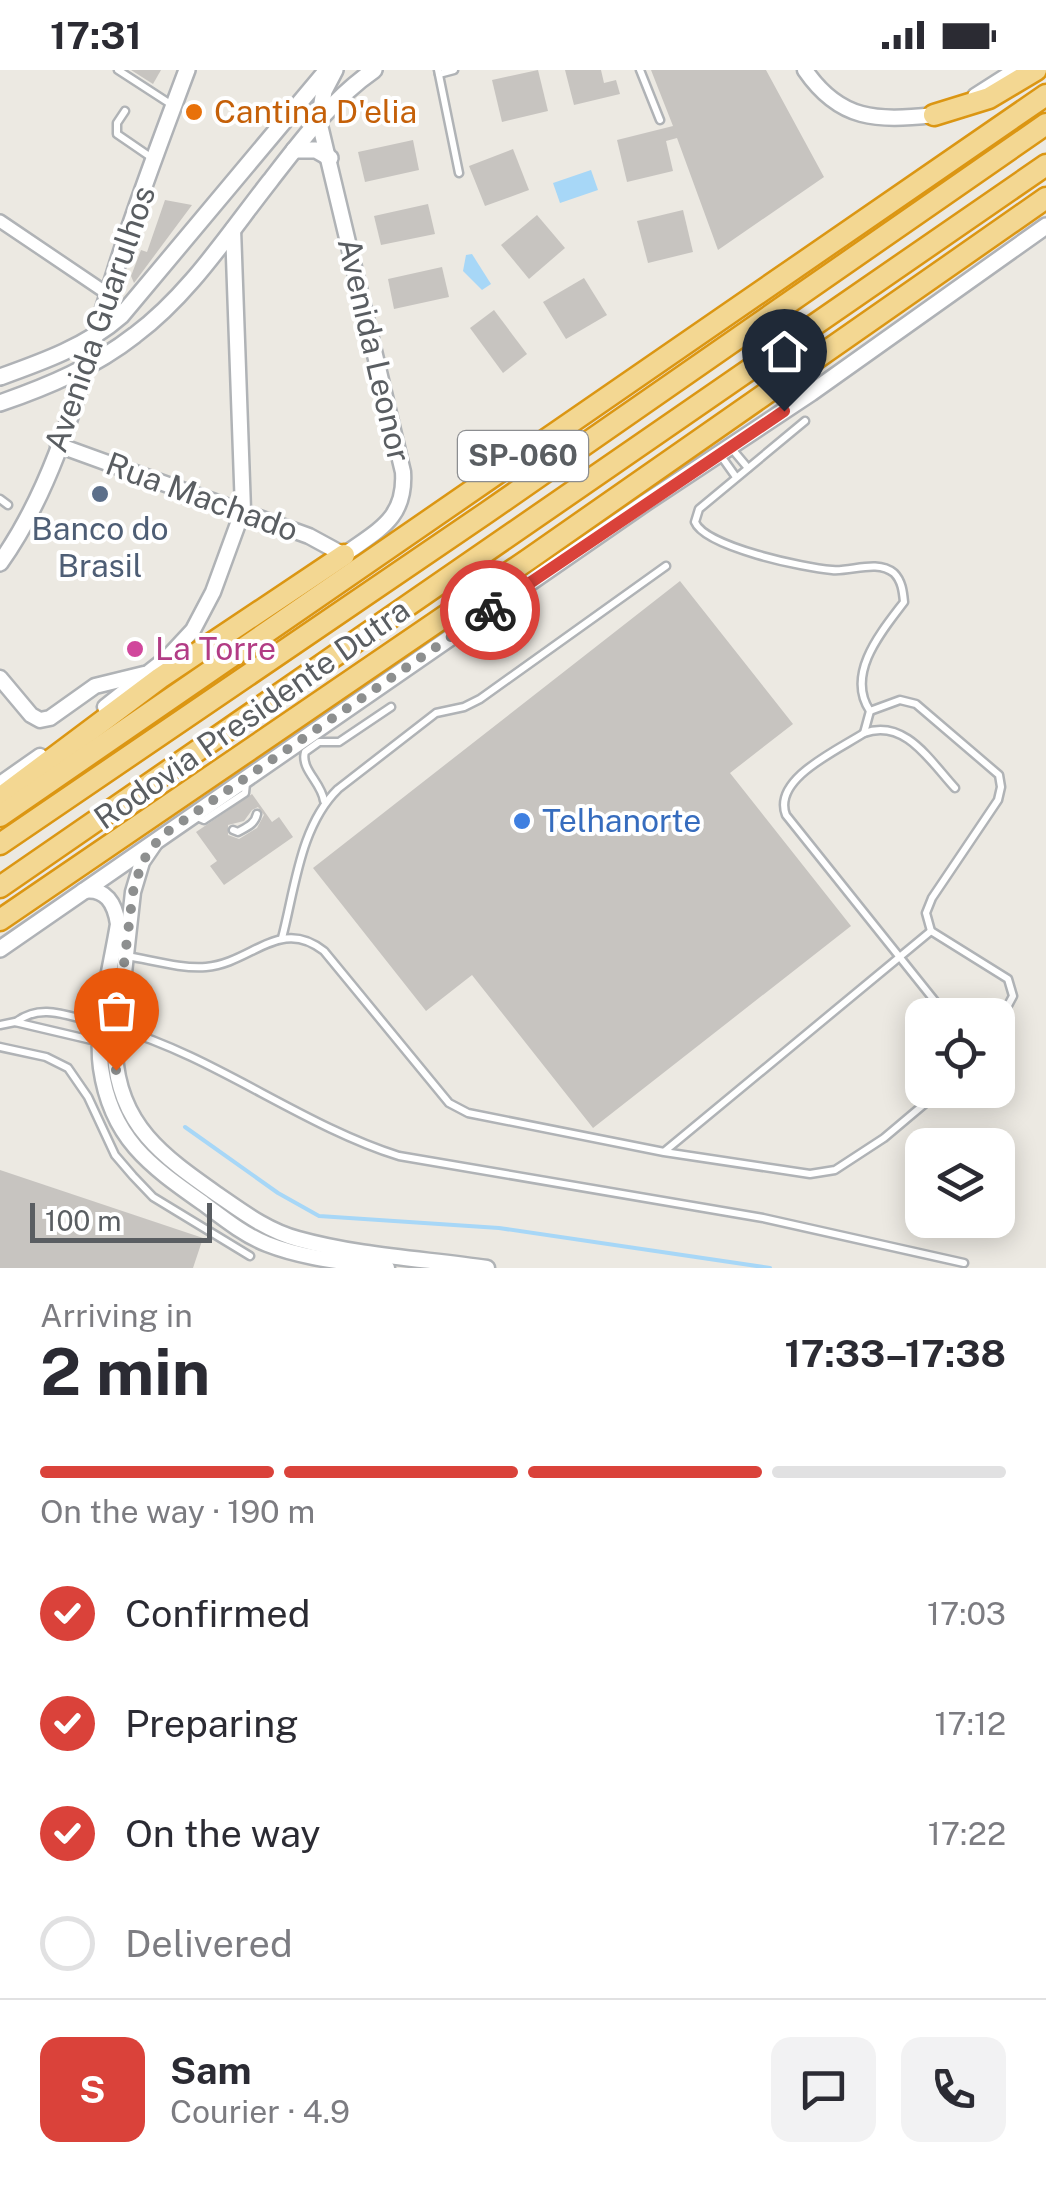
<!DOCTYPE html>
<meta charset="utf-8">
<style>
body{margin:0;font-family:"Public Sans",sans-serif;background:#f2f2f3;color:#2b2b33;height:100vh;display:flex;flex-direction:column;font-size:38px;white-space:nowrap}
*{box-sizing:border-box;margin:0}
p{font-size:32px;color:#7c7c81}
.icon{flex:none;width:55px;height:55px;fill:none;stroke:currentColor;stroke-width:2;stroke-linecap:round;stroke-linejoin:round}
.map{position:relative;height:1198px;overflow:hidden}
.side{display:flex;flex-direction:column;background:#fff;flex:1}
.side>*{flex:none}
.buttons{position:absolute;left:905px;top:928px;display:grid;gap:20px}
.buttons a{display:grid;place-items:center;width:110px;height:110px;border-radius:20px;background:#fff;box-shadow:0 5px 25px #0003;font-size:50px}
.scale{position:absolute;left:30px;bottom:25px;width:182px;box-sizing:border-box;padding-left:10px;border:5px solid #5a5e62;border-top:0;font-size:28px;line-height:35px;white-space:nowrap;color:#5a5e62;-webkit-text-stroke:8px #fff;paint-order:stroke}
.pin{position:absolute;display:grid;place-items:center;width:85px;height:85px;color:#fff;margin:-102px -42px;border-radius:50% 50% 50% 0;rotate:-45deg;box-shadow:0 0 10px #0007}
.pin .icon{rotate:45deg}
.courier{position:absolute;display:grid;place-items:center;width:100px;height:100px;margin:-50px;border:8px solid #da423a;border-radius:50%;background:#fff;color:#222;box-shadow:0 2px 12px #0007}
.head em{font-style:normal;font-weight:700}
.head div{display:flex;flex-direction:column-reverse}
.head{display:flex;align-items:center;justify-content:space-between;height:170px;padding:0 40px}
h1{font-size:65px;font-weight:700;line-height:75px}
.bar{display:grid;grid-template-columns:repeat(4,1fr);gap:15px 10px;align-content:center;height:120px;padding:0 40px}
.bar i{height:12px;border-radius:8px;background:#e1e1e2}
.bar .selected{background:#da423a}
.bar p{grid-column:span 4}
.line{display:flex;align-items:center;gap:25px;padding:0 40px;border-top:2px solid #e1e1e2}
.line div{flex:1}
.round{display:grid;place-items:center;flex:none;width:105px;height:105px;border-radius:20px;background:#f2f2f3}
ol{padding:0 40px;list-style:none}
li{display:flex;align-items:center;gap:30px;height:110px}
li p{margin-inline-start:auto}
li .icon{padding:10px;border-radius:50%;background:#da423a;color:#fff;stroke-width:4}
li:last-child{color:#7c7c81}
li i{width:55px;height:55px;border:5px solid #e1e1e2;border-radius:50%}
.status{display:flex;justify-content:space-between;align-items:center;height:70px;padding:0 50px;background:#fff;direction:ltr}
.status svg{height:28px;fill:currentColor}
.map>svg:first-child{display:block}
</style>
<div class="status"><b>17:31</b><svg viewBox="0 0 49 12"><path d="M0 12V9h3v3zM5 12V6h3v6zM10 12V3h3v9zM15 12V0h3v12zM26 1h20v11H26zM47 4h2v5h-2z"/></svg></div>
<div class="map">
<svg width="1046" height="1198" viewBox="0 0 1046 1198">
<rect width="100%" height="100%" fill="#ece9e2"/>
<g fill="#a7d7f7">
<polygon points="591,100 598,120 560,133 553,113"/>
<polygon points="472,184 491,214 482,220 463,201 466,185"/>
</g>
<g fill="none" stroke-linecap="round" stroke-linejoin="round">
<polyline stroke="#a7d7f7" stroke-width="4" points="185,1057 278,1123 319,1146 499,1158 770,1198"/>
</g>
<g fill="#c7c4c0" fill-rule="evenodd">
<polygon points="131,0 161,0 153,14"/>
<polygon points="538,0 548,41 502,52 492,10"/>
<polygon points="565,0 601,0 604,13 616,10 620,24 574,35"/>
<polygon points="651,0 766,0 824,107 718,180 677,68 666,71 673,101 627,112 617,70 673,56"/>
<polygon points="413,70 419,100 365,112 358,82"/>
<polygon points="513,79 529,120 485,136 469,96"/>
<polygon points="165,130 192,135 134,213 131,206 141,180 147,182"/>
<polygon points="428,134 435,164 381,175 374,146"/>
<polygon points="683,140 693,182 648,193 637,151"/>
<polygon points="537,145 565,178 529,209 501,175"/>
<polygon points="442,197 449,227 394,239 388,209"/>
<polygon points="584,208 607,245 566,269 543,232"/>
<polygon points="494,240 527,284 503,303 470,258"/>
<polygon points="680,511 793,654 730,703 851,856 593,1058 472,905 426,941 313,798"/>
<path d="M 252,724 L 272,752 L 279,747 L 293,767 L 224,815 L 210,796 L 217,791 L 196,762 ZM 258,737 L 264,745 L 257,758 L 239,769 L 228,765 L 228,755 L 244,751 L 252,740 Z"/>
<polygon points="0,1100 203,1168 193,1198 0,1198"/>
</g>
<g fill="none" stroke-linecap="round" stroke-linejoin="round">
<defs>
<g id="service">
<polyline points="118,0 172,35"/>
<polyline points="438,0 459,103"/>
<polyline points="640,0 660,50"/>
<polyline points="439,4 454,0"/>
<polyline points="125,41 117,53 117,64 152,88"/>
<path d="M 805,351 L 699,439 L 695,452 C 705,477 805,498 832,500 C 851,502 877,489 894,503 C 902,511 903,522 904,532 C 882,561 845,604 870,641 L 900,630 L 916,634 L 999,705 L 1001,717 L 998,730 L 932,828 L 926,843 L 931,861 L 1008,909 L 1013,926 L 998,954"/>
<polyline points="732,379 748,398"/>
<polyline points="721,386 736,407"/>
<polyline points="0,429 8,435"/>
<polyline points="864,663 870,641"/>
<path d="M 324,731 C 322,713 300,699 305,682 L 319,672 L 339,672 L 391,637"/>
<polyline points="197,747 204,750 245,723 246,713"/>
<path d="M 233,760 L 238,762 C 247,757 255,754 257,744"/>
<path d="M 282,868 C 295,819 300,756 338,719 L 436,643 L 464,637 L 480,629 L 666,496"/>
<path d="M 127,886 C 152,890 181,899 206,897 C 252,893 280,846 324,881 L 449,1033 L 468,1043 L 664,1082 L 810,1104 L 835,1100 L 884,1068 L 941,1020"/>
<path d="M 946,945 L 786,745 C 772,709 838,680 864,663 C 905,648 930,691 955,718"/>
<path d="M 16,952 C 42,932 69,947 99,953"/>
<polyline points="0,955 15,952 100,972"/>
<path d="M 117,958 C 216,987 301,1055 399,1086 L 763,1148 L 964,1193"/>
<polyline points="0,977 46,987 68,998 88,1027 115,1085 133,1106 153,1127 250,1186"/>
<polyline points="665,1081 931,861"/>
</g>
<g id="minor">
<polyline points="974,25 1013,0"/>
<polyline points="0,151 108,224"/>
</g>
<g id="tertiary">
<path d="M 805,0 C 840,51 877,51 934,45"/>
<path d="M 58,375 L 309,466 L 344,485 C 378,460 406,449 403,402 L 319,51"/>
<polyline points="0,608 31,645 40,650 50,648 95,616 144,604"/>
<polyline points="105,637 167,588 193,560 213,522 243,440 233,159"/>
<polyline points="0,714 40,686"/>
<path d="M 155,773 L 142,792 L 133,822 L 115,984 C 119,1056 164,1087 218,1125 C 244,1143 268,1161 298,1169 C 359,1186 425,1189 487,1198"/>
<path d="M 83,821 C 106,817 115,834 118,854 C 111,898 95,954 101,998 C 111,1068 149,1095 203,1133 C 223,1148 244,1165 267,1174 C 305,1189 347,1192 387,1198"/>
</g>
<g id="secondary">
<polyline points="319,51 324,21 335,0"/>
<polyline points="294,80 316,80 330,88"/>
<path d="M 0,307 C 42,292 87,276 121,246 L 327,0"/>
<path d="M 0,333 C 49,316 94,297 135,265 C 189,225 229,163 270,111 C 301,71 332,29 374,0"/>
<path d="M 0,493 C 61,407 83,300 115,202 C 136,134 162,67 187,0"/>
<polyline points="0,879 645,433 811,323 1046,156"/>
</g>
<g id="motorway">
<polyline points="934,45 989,28 1036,0"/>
<polyline points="0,728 160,608 344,485"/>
<polyline points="0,746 1046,25"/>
<polyline points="0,774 486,443 1046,54"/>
<polyline points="0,817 1046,95"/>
<polyline points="0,850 529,489 1046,128"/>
</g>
</defs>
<use href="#service" stroke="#b0b3b6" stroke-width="11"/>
<use href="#minor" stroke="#b0b3b6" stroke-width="16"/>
<use href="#tertiary" stroke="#b0b3b6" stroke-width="19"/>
<use href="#secondary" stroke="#afb2b6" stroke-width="20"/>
<use href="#motorway" stroke="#db9613" stroke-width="25"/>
<use href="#service" stroke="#fff" stroke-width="6"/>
<use href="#minor" stroke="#fff" stroke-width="11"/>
<use href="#tertiary" stroke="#fff" stroke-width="14"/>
<use href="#secondary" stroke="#fff" stroke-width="15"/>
<use href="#motorway" stroke="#f3d792" stroke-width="20"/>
</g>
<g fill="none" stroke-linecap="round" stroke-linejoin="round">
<polyline stroke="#8d8f8f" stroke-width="10" stroke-dasharray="0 18" points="116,1000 116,958 133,822 142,792 161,766 490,540"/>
<polyline stroke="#da423a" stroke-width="12" points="490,540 784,341"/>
</g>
<circle fill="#e8710a" stroke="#fff" stroke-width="4" cx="194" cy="42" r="10"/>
<circle fill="#5c6f8a" stroke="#fff" stroke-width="4" cx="100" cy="424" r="10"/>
<circle fill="#d1479c" stroke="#fff" stroke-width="4" cx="135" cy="579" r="10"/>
<circle fill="#3f7fe0" stroke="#fff" stroke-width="4" cx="522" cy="751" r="10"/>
<g text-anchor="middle" stroke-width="8" stroke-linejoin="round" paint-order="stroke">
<rect fill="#fff" stroke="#8c8e91" stroke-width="2.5" x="458" y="361" width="130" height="50" rx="8"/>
<g font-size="30" font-weight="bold" fill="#5a5e62">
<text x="523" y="396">SP-060</text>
</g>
<g font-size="32" fill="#c56008" stroke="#fff" text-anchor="start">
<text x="214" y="53">Cantina D'elia</text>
</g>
<g font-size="32" fill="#5a5e62" stroke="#fff">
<text transform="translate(100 249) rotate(-71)" y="11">Avenida Guarulhos</text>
<text transform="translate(374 280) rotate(77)" y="11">Avenida Leonor</text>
<text transform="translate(202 427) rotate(20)" y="11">Rua Machado</text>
<text transform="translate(252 644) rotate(-35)" y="11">Rodovia Presidente Dutra</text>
</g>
<g font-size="32" fill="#4e5e75" stroke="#fff">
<text x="100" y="470">Banco do<tspan x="100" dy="37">Brasil</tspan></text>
</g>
<g font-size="32" fill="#b23c85" stroke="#fff" text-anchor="start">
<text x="155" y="590">La Torre</text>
</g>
<g font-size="32" fill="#366cbe" stroke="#fff" text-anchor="start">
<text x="542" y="762">Telhanorte</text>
</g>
</g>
</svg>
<div class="buttons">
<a><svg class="icon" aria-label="locate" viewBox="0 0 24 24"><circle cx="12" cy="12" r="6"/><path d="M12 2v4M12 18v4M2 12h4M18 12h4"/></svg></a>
<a><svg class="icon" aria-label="layers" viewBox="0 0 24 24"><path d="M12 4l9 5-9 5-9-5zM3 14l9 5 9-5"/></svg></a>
</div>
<div class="scale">100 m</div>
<div class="pin" style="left:116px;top:1000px;background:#ea580c"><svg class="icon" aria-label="bag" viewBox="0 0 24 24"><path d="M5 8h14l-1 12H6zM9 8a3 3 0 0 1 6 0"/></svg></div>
<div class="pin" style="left:784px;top:341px;background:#1f2937"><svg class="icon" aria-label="home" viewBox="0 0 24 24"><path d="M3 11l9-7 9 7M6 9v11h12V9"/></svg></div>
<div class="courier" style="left:490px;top:540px"><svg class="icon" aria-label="bike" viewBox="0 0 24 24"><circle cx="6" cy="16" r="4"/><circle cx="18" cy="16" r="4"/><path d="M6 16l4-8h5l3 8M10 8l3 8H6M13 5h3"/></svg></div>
</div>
<section class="side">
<div class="head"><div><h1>2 min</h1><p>Arriving in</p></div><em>17:33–17:38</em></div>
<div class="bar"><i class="selected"></i><i class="selected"></i><i class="selected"></i><i></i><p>On the way · 190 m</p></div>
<ol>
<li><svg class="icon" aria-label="check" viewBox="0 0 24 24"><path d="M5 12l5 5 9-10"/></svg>Confirmed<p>17:03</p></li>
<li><svg class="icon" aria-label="check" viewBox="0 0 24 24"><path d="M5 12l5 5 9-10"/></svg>Preparing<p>17:12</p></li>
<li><svg class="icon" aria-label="check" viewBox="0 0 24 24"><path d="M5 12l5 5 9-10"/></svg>On the way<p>17:22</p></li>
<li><i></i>Delivered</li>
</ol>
<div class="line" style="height:180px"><b class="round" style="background:#da423a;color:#fff">S</b><div><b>Sam</b><p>Courier · 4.9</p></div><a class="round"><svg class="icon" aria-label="chat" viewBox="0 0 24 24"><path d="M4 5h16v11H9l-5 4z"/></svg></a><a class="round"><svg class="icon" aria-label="phone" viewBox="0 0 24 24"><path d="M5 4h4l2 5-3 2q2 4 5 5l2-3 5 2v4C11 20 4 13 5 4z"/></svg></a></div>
</section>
